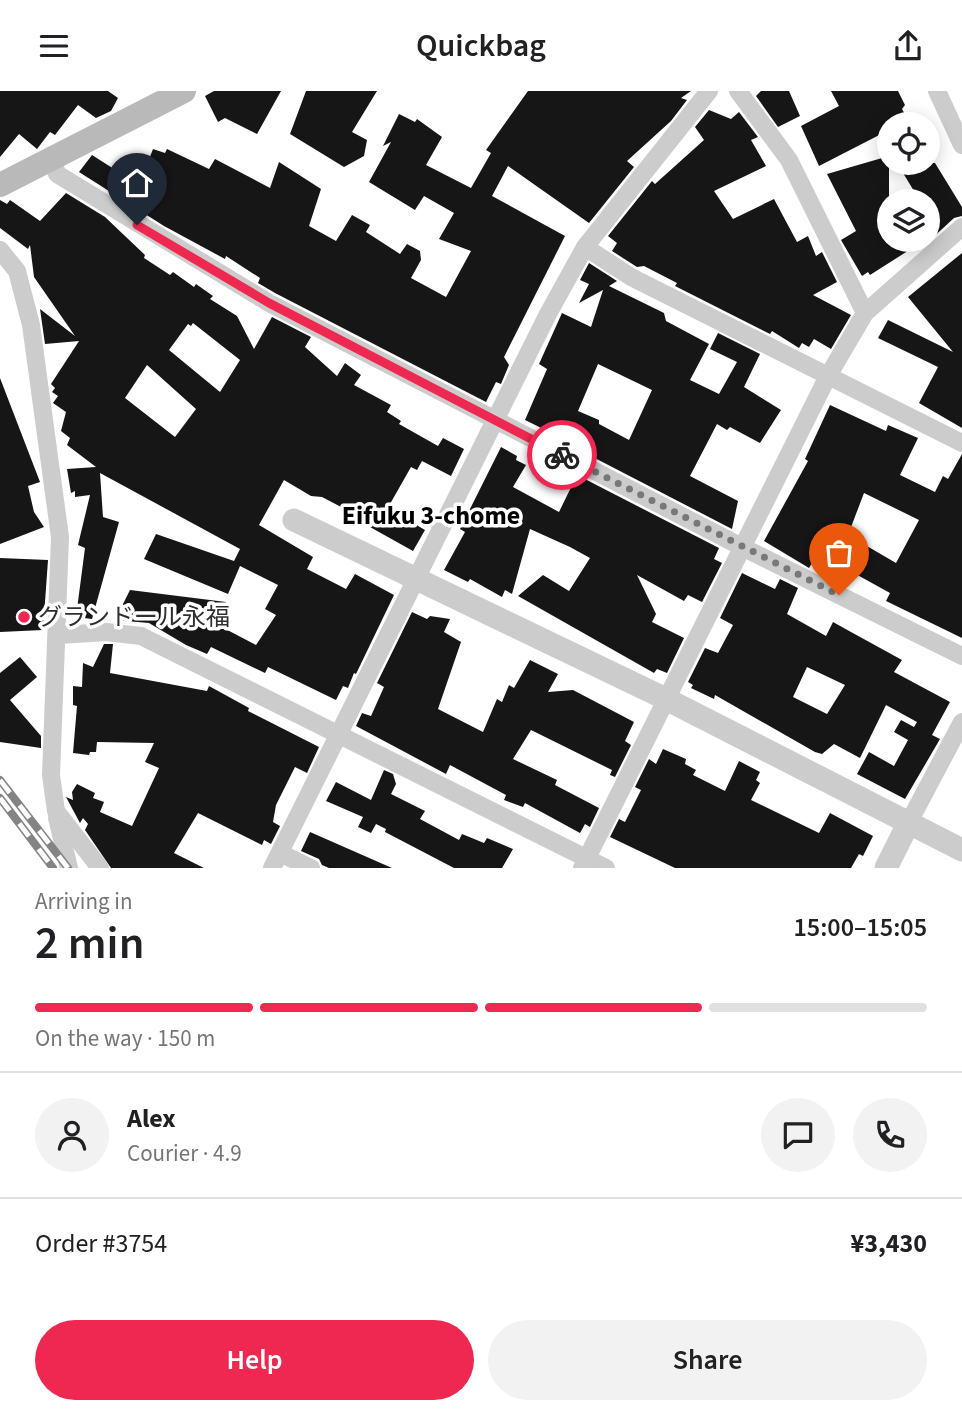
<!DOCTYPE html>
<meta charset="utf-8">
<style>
body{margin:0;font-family:"Source Sans 3","Noto Sans JP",sans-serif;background:#f2f2f2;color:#202124;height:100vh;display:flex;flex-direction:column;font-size:26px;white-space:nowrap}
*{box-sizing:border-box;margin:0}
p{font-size:23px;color:#757577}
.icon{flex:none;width:38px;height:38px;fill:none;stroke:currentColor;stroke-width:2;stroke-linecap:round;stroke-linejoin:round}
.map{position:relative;height:777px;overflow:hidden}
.side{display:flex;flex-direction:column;background:#fff;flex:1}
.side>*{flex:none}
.buttons{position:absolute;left:877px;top:21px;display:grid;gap:14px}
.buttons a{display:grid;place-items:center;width:63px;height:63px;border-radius:50%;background:#fff;box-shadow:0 4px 18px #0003;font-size:35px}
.pin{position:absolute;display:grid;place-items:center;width:60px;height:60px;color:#fff;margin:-72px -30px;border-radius:50% 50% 50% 0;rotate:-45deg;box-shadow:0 0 7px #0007}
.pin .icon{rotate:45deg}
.courier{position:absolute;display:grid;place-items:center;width:70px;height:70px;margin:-35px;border:5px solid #ee2850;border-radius:50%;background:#fff;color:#222;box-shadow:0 2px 9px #0007}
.summary em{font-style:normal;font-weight:600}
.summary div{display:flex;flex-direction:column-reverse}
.summary{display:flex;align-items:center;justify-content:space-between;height:119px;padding:0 35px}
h1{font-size:46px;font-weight:600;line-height:52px}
.bar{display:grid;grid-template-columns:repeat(4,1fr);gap:10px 7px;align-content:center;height:84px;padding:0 35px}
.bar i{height:9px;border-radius:5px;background:#e0e0e0}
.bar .current{background:#ee2850}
.bar p{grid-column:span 4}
.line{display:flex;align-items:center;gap:18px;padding:0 35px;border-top:2px solid #e0e0e0}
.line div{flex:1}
.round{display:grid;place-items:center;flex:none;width:74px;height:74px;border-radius:37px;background:#f2f2f2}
.action{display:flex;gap:14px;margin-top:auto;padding:14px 35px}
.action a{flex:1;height:80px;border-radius:42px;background:#ee2850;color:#fff;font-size:28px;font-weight:600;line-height:80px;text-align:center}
.action a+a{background:#f2f2f2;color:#202124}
header{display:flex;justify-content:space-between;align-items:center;height:91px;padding:0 35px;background:#fff;font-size:32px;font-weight:600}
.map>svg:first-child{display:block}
</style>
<header><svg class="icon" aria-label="menu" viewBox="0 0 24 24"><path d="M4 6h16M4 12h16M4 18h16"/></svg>Quickbag<svg class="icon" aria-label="share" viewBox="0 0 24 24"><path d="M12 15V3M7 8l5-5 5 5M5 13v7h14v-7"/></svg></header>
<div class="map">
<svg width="962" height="777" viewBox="0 0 962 777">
<rect width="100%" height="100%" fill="#fff"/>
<g fill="#161616" fill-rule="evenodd">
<polygon points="0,0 108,0 118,7 111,20 96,27 78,14 55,44 50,41 37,58 19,43 0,66"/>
<polygon points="214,0 281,0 257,43 225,27 218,31 205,5"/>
<polygon points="306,0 377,0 352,41 367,49 364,65 344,76 290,43"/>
<polygon points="528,0 691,0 681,7 687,9 671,30 627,70 634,76 589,132 508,75 492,105 565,145 504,266 509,274 501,293 496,291 486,311 275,202 258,192 260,187 226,165 225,168 164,135 79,81 92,64 139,94 153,58 165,62 167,58 209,78 215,68 270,97 279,71 321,98 309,135 336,150 352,124 370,134 366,141 400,163 407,153 420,160 421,169 411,187 446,206 471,160 439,148 454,122 424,105 415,119 369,91 391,51 383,55 399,23 415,31 417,28 442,46 426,74 471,97 491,62 486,59"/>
<polygon points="761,0 789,0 800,25 778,36 756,5"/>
<polygon points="831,0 898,0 905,14 902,18 908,29 889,33 889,39 819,75 801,35 839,15"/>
<polygon points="709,19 731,28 739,21 758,46 751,49 766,75 714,100 733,128 774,108 797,151 808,145 816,165 822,161 837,191 813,204 851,224 831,258 814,248 809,256 802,252 799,257 772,240 770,243 675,195 677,192 644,175 637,176 612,160 617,152 608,145 652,90 655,93 704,49 695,36"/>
<polygon points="889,65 889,149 925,149 870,184 868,181 862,185 841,149 856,140 827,83"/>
<polygon points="897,72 935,72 962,116 962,125 954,127 928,151 928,110 920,110"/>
<path d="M 66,102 L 105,126 L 145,164 L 144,167 L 170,184 L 173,181 L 194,196 L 196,193 L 213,205 L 210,208 L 237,225 L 254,258 L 272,226 L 311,246 L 305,256 L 337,285 L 345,272 L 361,284 L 354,294 L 391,314 L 387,321 L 401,330 L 399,333 L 438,355 L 443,347 L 464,358 L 451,385 L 422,370 L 417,379 L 411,376 L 390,413 L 391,419 L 425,439 L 413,460 L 370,436 L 374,428 L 352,414 L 345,418 L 322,406 L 311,405 L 284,389 L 259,434 L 313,466 L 307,478 L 346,498 L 355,483 L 394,504 L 356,583 L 354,582 L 348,597 L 343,595 L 336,609 L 268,576 L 265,582 L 211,556 L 207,563 L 186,554 L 149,532 L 115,529 L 130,499 L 226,511 L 214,532 L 256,554 L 276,524 L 265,518 L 278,494 L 240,475 L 228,503 L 144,468 L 156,443 L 234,470 L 240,458 L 100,382 L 103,426 L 119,431 L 92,528 L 76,526 L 85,457 L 78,454 L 90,404 L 75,406 L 75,400 L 71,402 L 67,378 L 96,376 L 67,354 L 70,347 L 61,340 L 66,321 L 53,312 L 58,305 L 52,301 L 55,297 L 51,293 L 79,250 L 45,253 L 40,218 L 75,245 L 34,186 L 30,154 L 28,158 L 0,137 L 0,109 L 7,113 L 10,109 L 40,130 ZM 193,232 L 240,269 L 220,301 L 169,259 L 188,233 L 191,235 ZM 147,274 L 196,318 L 175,346 L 125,307 Z"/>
<polygon points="962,162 962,337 919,312 938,276 878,247 888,229 953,261 908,206"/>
<path d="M 589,172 L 617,190 L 609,195 L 664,222 L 666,230 L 709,253 L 690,289 L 719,303 L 737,271 L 710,258 L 718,242 L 760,263 L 744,296 L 781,319 L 760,352 L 730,336 L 727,339 L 717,333 L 690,385 L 738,410 L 732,438 L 587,363 L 584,358 L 525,329 L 547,278 L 539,273 L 562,222 L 591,236 L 603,199 L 579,212 L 589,193 L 580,189 ZM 598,273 L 652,299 L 629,349 L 599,333 L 599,329 L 578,320 Z"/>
<polygon points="0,287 40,391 28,395 34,421 44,436 0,453"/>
<path d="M 830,314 L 886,340 L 888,334 L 918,347 L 900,384 L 935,401 L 943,385 L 948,388 L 962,363 L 962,547 L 886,510 L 890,502 L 852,481 L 849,485 L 815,467 L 809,477 L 764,450 L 808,370 L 805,368 ZM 864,402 L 919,429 L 896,472 L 848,444 Z"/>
<polygon points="501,356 517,365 516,369 526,374 513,396 559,421 577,384 719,457 714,468 722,472 702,511 688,504 684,510 637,484 656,523 652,531 684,547 667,582 657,578 654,582 518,505 543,484 569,500 590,467 570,456 530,438 512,503 505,499 502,506 470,488 468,491 444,479 465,441 460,438"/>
<polygon points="0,467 48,469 43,539 0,541"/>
<path d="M 742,482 L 775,498 L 780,488 L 798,497 L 787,523 L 826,545 L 833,531 L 851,541 L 902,569 L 894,581 L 950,611 L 932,644 L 940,648 L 905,708 L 857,683 L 869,661 L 894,675 L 908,649 L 894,641 L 901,629 L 914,636 L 917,631 L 886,614 L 860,667 L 834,653 L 822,663 L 815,661 L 715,604 L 714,608 L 691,597 L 693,594 L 688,591 L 705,557 L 718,562 L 733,534 L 720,527 ZM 807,576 L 845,594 L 827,623 L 793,606 Z"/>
<polygon points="412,521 427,528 430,525 450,528 444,541 461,551 438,618 483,641 497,608 502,611 509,594 514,597 530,569 558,583 548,601 573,599 634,631 625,650 631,654 615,686 610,684 612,679 531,639 513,668 557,689 555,694 599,717 590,736 585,733 580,742 525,712 523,716 504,709 506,704 450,674 446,683 356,635 362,622 371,625 384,596 377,592"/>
<polygon points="104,553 113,553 110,582 207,600 209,595 249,617 248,620 319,656 307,682 295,676 276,714 273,731 280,735 271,753 264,749 262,754 198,722 174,762 204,777 111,777 85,739 88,733 83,727 80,732 66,706 73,709 72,701 77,693 95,702 93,707 104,711 100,721 132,735 159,677 145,671 154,652 97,651 96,661 90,661 89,664 73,662 77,615 73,614 73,595 82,596 83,572 93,576"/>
<polygon points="20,566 37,586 10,609 41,645 41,657 0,651 0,582"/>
<polygon points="663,658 686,668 685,673 696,679 693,684 725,700 739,670 760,681 756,689 760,692 751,709 819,742 830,722 873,745 863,765 859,763 851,777 675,777 610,746 619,728 625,731 641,699 635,696 649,668 656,673"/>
<polygon points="384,679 393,683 396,693 391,703 425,720 420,728 459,749 462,743 484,752 487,747 513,758 502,777 454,777 385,741 386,738 376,733 371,742 358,736 363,726 326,710 336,691 371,709"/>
<polygon points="310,741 392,777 329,777 322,774 319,768 301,760"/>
</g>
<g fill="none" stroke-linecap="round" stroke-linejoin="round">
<g stroke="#ccc" stroke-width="18">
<polyline points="738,0 789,69 865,222"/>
<polyline points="937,0 962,54"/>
<polyline points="52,66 57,83 269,212 742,456 962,565"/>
<polyline points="585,156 631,186 962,352"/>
<polyline points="0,159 17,180 31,234 60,446 51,684 56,720 100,777"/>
<polyline points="59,544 106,541 141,545 606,777"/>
<polyline points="57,727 69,777"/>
<polyline points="908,733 962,631"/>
<polyline points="280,762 311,777"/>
<polyline points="272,777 548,223 585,156 709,0"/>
<polyline points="582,777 828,285 865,222 962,136"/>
</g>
<g stroke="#ccc" stroke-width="23">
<polyline points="294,429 666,608 962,759"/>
<polyline points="886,777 908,733"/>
</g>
<polyline stroke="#b9b9b9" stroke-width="24" points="0,94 184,0"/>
<defs>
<g id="rail">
<polyline points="0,689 68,777"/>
<polyline points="0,707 53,777"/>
</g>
</defs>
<use href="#rail" stroke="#848484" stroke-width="8"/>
<use href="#rail" stroke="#fff" stroke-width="5" stroke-dasharray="16" stroke-linecap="butt"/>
</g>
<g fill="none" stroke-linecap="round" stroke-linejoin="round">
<polyline stroke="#787878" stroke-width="7" stroke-dasharray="0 12.6" points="562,364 839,504"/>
<polyline stroke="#ee2850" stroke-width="9" points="137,134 269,212 562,364"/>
</g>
<circle fill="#ee2850" stroke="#fff" stroke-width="2.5" cx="24" cy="526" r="7"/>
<g text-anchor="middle" stroke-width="7" stroke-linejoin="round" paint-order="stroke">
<g font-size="24" fill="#2f2f2f" stroke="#fff" text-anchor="start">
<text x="38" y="534">グランドール永福</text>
</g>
<g font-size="26" font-weight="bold" fill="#000" stroke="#fff">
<text x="431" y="433">Eifuku 3-chome</text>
</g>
</g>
</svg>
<div class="buttons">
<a><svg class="icon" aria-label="locate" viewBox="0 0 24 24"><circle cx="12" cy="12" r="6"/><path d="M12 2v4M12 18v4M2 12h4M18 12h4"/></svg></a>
<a><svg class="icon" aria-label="layers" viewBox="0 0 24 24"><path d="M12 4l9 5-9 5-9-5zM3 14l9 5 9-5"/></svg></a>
</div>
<div class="pin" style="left:839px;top:504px;background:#ea580c"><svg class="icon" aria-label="bag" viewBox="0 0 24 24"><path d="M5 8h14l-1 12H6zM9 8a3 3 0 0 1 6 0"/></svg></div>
<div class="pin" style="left:137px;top:134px;background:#1f2937"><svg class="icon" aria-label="home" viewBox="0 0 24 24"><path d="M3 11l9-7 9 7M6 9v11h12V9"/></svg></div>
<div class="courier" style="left:562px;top:364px"><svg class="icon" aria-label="bike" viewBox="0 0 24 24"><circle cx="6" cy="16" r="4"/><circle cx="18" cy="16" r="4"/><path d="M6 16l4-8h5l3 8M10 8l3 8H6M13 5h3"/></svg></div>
</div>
<section class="side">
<div class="summary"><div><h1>2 min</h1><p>Arriving in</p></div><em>15:00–15:05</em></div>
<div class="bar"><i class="current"></i><i class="current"></i><i class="current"></i><i></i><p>On the way · 150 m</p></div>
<div class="line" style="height:126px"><a class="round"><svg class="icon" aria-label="person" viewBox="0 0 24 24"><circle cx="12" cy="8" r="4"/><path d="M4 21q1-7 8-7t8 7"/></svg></a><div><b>Alex</b><p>Courier · 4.9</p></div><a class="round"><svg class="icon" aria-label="chat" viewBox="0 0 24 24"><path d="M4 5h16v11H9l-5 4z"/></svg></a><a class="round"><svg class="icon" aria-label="phone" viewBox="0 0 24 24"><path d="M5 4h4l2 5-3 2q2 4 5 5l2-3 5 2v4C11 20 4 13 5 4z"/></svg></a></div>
<div class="line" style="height:91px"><div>Order #3754</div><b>¥3,430</b></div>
<div class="action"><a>Help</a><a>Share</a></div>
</section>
